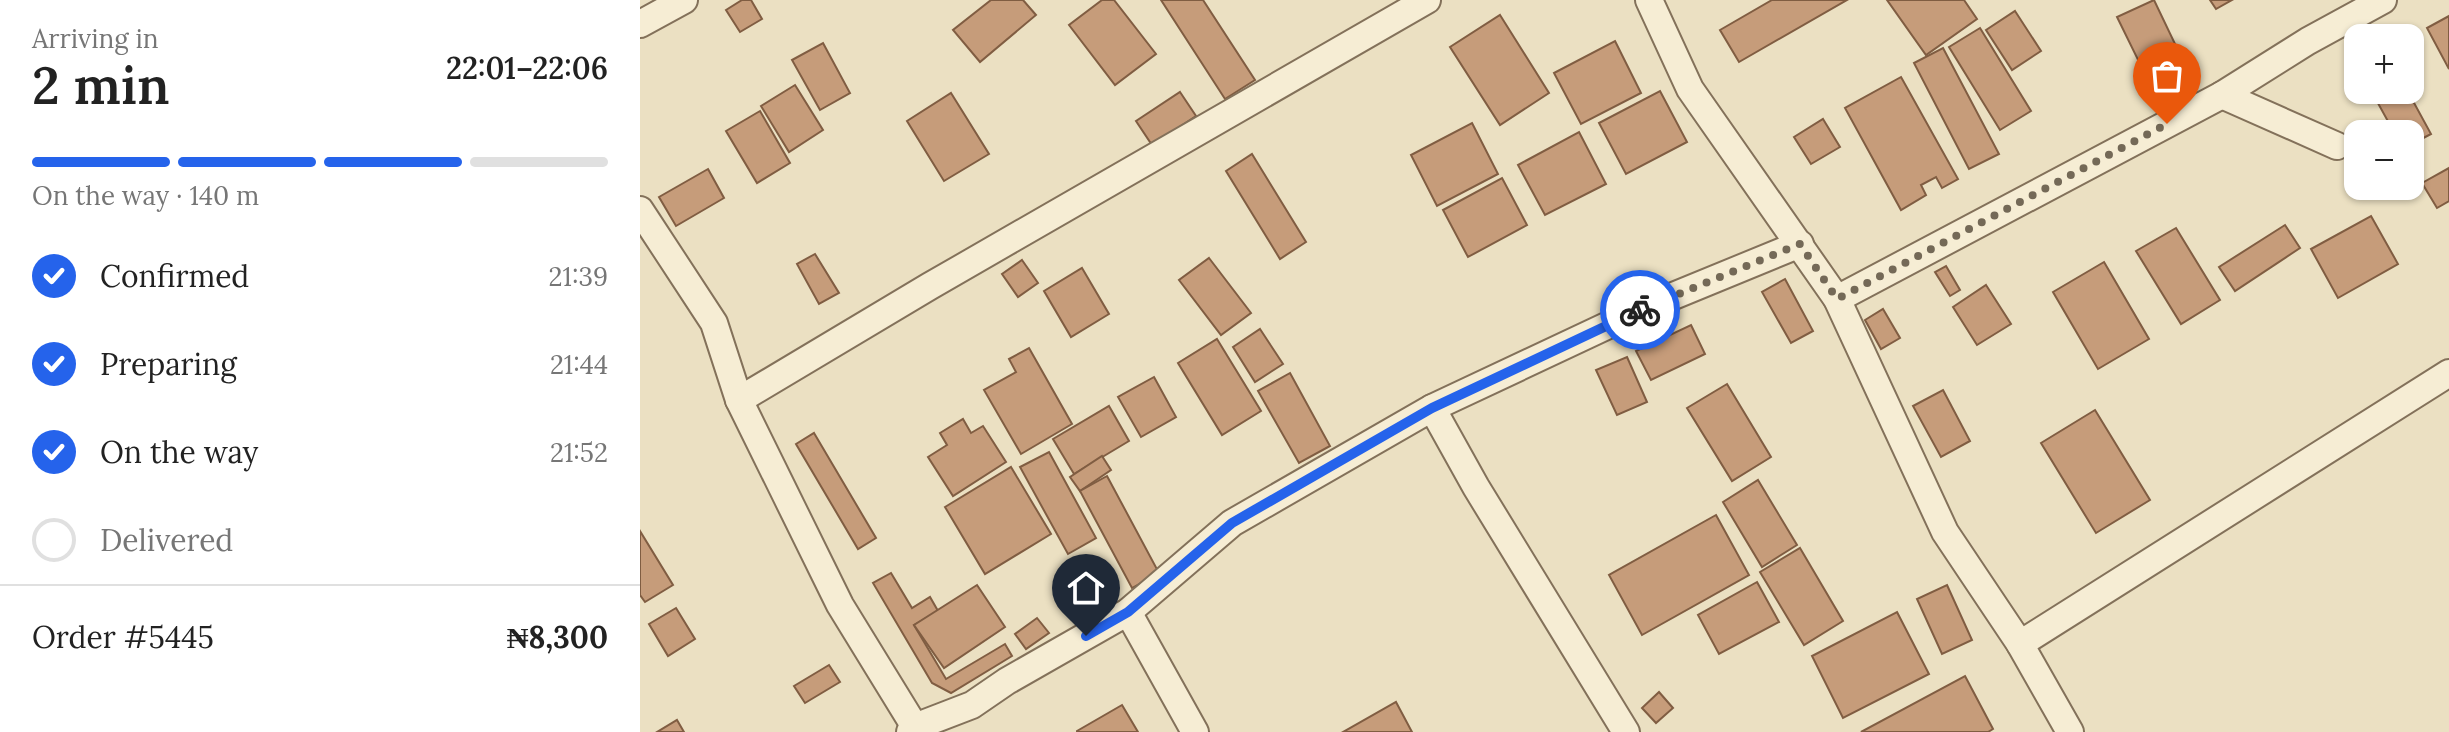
<!DOCTYPE html>
<meta charset="utf-8">
<style>
body{margin:0;font-family:Lora,serif;background:#f2f2f2;color:#222;height:100vh;display:flex;flex-direction:column;font-size:30px;white-space:nowrap}
*{box-sizing:border-box;margin:0}
p{font-size:26px;color:#767676}
.icon{flex:none;width:44px;height:44px;fill:none;stroke:currentColor;stroke-width:2;stroke-linecap:round;stroke-linejoin:round}
.map{position:relative;flex:1;overflow:hidden}
.details{display:flex;flex-direction:column;background:#fff;width:640px}
.details>*{flex:none}
.buttons{position:absolute;left:1704px;top:24px;display:grid;gap:16px}
.buttons a{display:grid;place-items:center;width:80px;height:80px;border-radius:16px;background:#fff;box-shadow:0 2px 6px #0004;font-size:40px}
.pin{position:absolute;display:grid;place-items:center;width:68px;height:68px;color:#fff;margin:-82px -34px;border-radius:50% 50% 50% 0;rotate:-45deg;box-shadow:0 0 8px #0007}
.pin .icon{rotate:45deg}
.courier{position:absolute;display:grid;place-items:center;width:80px;height:80px;margin:-40px;border:6px solid #2563eb;border-radius:50%;background:#fff;color:#222;box-shadow:0 2px 10px #0007}
.head em{font-style:normal;font-weight:600}
.head div{display:flex;flex-direction:column-reverse}
.head{display:flex;align-items:center;justify-content:space-between;height:136px;padding:0 32px}
h1{font-size:52px;font-weight:600;line-height:60px}
.bar{display:grid;grid-template-columns:repeat(4,1fr);gap:12px 8px;align-content:center;height:96px;padding:0 32px}
.bar i{height:10px;border-radius:6px;background:#e0e0e0}
.bar .selected{background:#2563eb}
.bar p{grid-column:span 4}
.line{display:flex;align-items:center;gap:20px;padding:0 32px;border-top:2px solid #e0e0e0}
.line div{flex:1}
ol{padding:0 32px;list-style:none}
li{display:flex;align-items:center;gap:24px;height:88px}
li p{margin-inline-start:auto}
li .icon{padding:8px;border-radius:50%;background:#2563eb;color:#fff;stroke-width:4}
li:last-child{color:#767676}
li i{width:44px;height:44px;border:4px solid #e0e0e0;border-radius:50%}
main{display:flex;flex:1;min-height:0}
.map>svg:first-child{display:block}
</style>
<main>
<section class="details">
<div class="head"><div><h1>2 min</h1><p>Arriving in</p></div><em>22:01–22:06</em></div>
<div class="bar"><i class="selected"></i><i class="selected"></i><i class="selected"></i><i></i><p>On the way · 140 m</p></div>
<ol>
<li><svg class="icon" aria-label="check" viewBox="0 0 24 24"><path d="M5 12l5 5 9-10"/></svg>Confirmed<p>21:39</p></li>
<li><svg class="icon" aria-label="check" viewBox="0 0 24 24"><path d="M5 12l5 5 9-10"/></svg>Preparing<p>21:44</p></li>
<li><svg class="icon" aria-label="check" viewBox="0 0 24 24"><path d="M5 12l5 5 9-10"/></svg>On the way<p>21:52</p></li>
<li><i></i>Delivered</li>
</ol>
<div class="line" style="height:104px"><div>Order #5445</div><b>₦8,300</b></div>
</section>
<div class="map">
<svg width="1809" height="732" viewBox="0 0 1809 732">
<rect width="100%" height="100%" fill="#ebe0c2"/>
<g fill="#c69c7a" stroke="#805d42" stroke-width="2">
<polygon points="102,0 111,0 122,19 100,32 86,10"/>
<polygon points="351,0 383,0 396,15 340,62 313,30"/>
<polygon points="462,0 474,0 516,54 475,85 429,25"/>
<polygon points="521,0 563,0 615,80 585,99"/>
<polygon points="1132,0 1207,0 1099,62 1080,30"/>
<polygon points="1247,0 1324,0 1337,19 1286,55"/>
<polygon points="1514,0 1536,46 1521,53 1524,59 1503,70 1477,17"/>
<polygon points="1570,0 1592,0 1576,9"/>
<polygon points="1375,11 1401,51 1372,70 1346,30"/>
<polygon points="860,15 909,93 860,125 810,47"/>
<polygon points="1809,16 1809,69 1787,28"/>
<polygon points="1340,28 1391,111 1360,130 1309,47"/>
<polygon points="975,41 1001,93 941,124 914,73"/>
<polygon points="183,43 210,93 180,110 152,60"/>
<polygon points="1303,48 1359,154 1329,169 1274,63"/>
<polygon points="1261,77 1318,179 1302,188 1296,177 1281,185 1286,195 1261,210 1205,108"/>
<polygon points="155,85 183,130 149,152 121,106"/>
<polygon points="1746,90 1767,90 1791,134 1770,145 1770,134 1755,134 1734,96"/>
<polygon points="1020,91 1047,142 986,174 959,123"/>
<polygon points="540,92 556,116 512,145 496,121"/>
<polygon points="311,93 349,154 304,181 267,121"/>
<polygon points="120,111 150,163 117,183 86,131"/>
<polygon points="1183,119 1200,147 1171,164 1154,137"/>
<polygon points="832,123 858,174 797,206 771,155"/>
<polygon points="939,132 966,184 905,215 878,165"/>
<polygon points="612,154 666,242 640,259 586,171"/>
<polygon points="1809,168 1809,201 1797,208 1782,183"/>
<polygon points="68,169 84,198 36,226 19,197"/>
<polygon points="862,178 887,225 828,257 803,210"/>
<polygon points="1731,216 1758,264 1698,298 1671,249"/>
<polygon points="1645,225 1660,248 1595,291 1579,267"/>
<polygon points="1536,228 1580,300 1541,324 1496,251"/>
<polygon points="175,254 199,293 179,304 157,264"/>
<polygon points="569,258 611,313 581,335 539,280"/>
<polygon points="382,260 398,283 378,297 362,274"/>
<polygon points="1464,262 1509,339 1458,369 1413,292"/>
<polygon points="1306,266 1320,290 1310,296 1295,272"/>
<polygon points="442,268 469,314 431,337 404,291"/>
<polygon points="1145,279 1173,331 1151,343 1122,292"/>
<polygon points="1346,285 1371,324 1337,345 1313,307"/>
<polygon points="1243,309 1260,338 1241,349 1225,320"/>
<polygon points="1051,325 1065,354 1011,380 996,351"/>
<polygon points="620,329 643,364 615,382 593,347"/>
<polygon points="577,339 621,411 582,435 538,363"/>
<polygon points="389,348 432,424 381,454 344,390 376,372 369,359"/>
<polygon points="987,357 1007,402 977,415 956,370"/>
<polygon points="650,373 690,446 659,463 618,391"/>
<polygon points="514,377 536,417 501,437 478,397"/>
<polygon points="1087,384 1131,457 1092,481 1047,408"/>
<polygon points="1303,390 1330,441 1301,457 1273,406"/>
<polygon points="469,406 489,441 434,474 413,439"/>
<polygon points="1455,410 1510,500 1456,533 1401,443"/>
<polygon points="323,419 331,433 343,426 366,462 313,496 288,457 307,445 300,433"/>
<polygon points="174,433 236,538 218,549 156,444"/>
<polygon points="409,452 456,538 428,554 380,467"/>
<polygon points="462,456 471,470 440,491 430,477"/>
<polygon points="371,467 411,534 345,574 305,507"/>
<polygon points="467,476 519,573 492,588 440,491"/>
<polygon points="1118,480 1157,545 1122,567 1083,502"/>
<polygon points="1076,515 1109,575 1002,635 969,575"/>
<polygon points="0,531 33,585 5,602 0,595"/>
<polygon points="1160,548 1203,621 1164,645 1120,572"/>
<polygon points="251,573 272,608 290,597 298,611 274,625 306,679 365,644 372,656 311,693 292,683 233,583"/>
<polygon points="462,574 476,597 456,609 443,586"/>
<polygon points="1117,582 1139,622 1079,654 1058,615"/>
<polygon points="337,585 365,627 304,668 274,625"/>
<polygon points="1307,585 1332,640 1302,654 1277,599"/>
<polygon points="36,608 55,639 28,656 9,624"/>
<polygon points="1257,612 1289,674 1203,718 1172,656"/>
<polygon points="397,618 409,633 386,649 375,634"/>
<polygon points="189,665 200,682 165,703 154,686"/>
<polygon points="1325,676 1353,729 1348,732 1221,732"/>
<polygon points="1019,692 1033,708 1016,723 1002,708"/>
<polygon points="756,702 772,732 703,732"/>
<polygon points="482,705 498,732 437,732 437,731"/>
<polygon points="37,720 44,732 17,732"/>
</g>
<g fill="none" stroke-linecap="round" stroke-linejoin="round">
<defs>
<g id="street">
<polyline points="1009,0 1050,89 1197,299 1305,532 1380,644 1430,732"/>
<polyline points="0,24 44,0"/>
<polyline points="1582,95 1697,146"/>
<polyline points="0,210 74,323 99,400 200,605 275,727"/>
<polyline points="1197,299 1582,95 1668,41 1743,0"/>
<polyline points="99,400 290,286 787,0"/>
<polyline points="792,408 836,487 986,732"/>
<polyline points="488,612 555,732"/>
<polyline points="1380,644 1809,373"/>
<polyline points="270,732 275,727 332,705 367,681 488,612 592,523 792,408 1009,306 1160,244"/>
</g>
</defs>
<use href="#street" stroke="#83715a" stroke-width="30"/>
<use href="#street" stroke="#f6edd4" stroke-width="26"/>
</g>
<g fill="none" stroke-linecap="round" stroke-linejoin="round">
<polyline stroke="#746957" stroke-width="8" stroke-dasharray="0 14.4" points="1000,310 1160,244 1197,299 1527,124"/>
<polyline stroke="#2563eb" stroke-width="10" points="446,636 488,612 592,523 792,408 1000,310"/>
</g>
</svg>
<div class="buttons">
<a>+</a>
<a>−</a>
</div>
<div class="pin" style="left:1527px;top:124px;background:#ea580c"><svg class="icon" aria-label="bag" viewBox="0 0 24 24"><path d="M5 8h14l-1 12H6zM9 8a3 3 0 0 1 6 0"/></svg></div>
<div class="pin" style="left:446px;top:636px;background:#1f2937"><svg class="icon" aria-label="home" viewBox="0 0 24 24"><path d="M3 11l9-7 9 7M6 9v11h12V9"/></svg></div>
<div class="courier" style="left:1000px;top:310px"><svg class="icon" aria-label="bike" viewBox="0 0 24 24"><circle cx="6" cy="16" r="4"/><circle cx="18" cy="16" r="4"/><path d="M6 16l4-8h5l3 8M10 8l3 8H6M13 5h3"/></svg></div>
</div>
</main>
